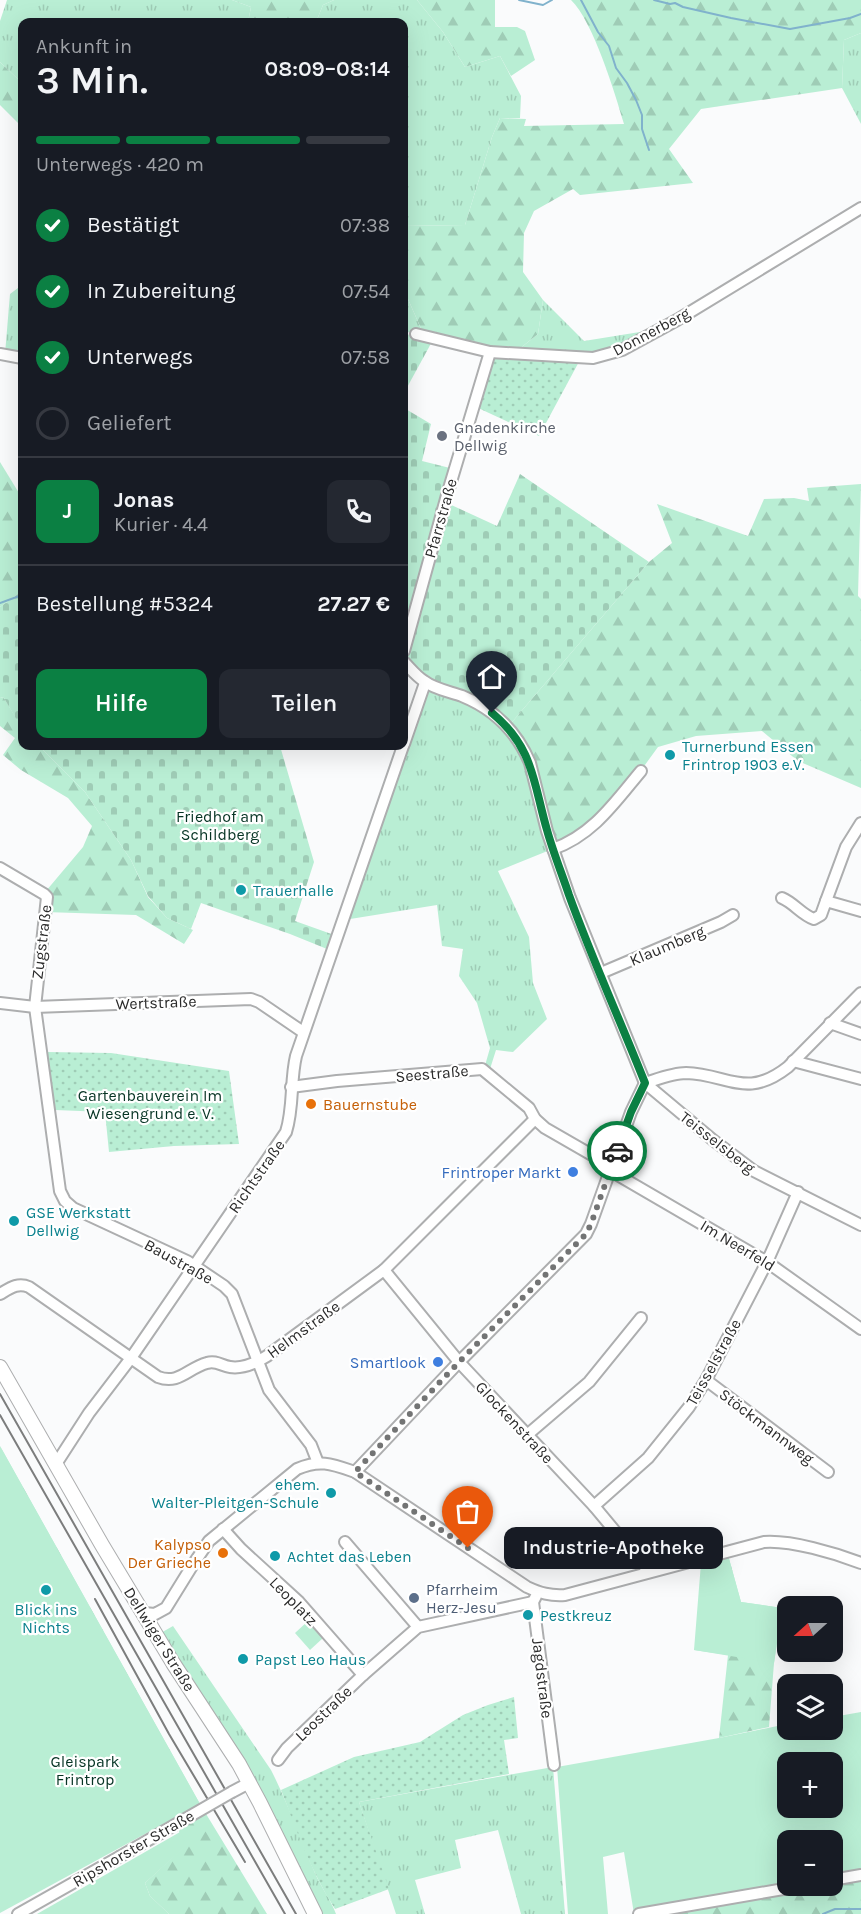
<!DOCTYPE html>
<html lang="de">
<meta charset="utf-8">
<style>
body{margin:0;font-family:Karla,sans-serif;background:#242831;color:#f1f3f6;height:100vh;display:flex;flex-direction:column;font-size:22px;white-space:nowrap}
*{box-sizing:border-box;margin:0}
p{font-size:20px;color:#9ea1a6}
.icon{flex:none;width:33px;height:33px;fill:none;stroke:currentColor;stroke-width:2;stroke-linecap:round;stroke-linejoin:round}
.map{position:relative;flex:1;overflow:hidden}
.drawer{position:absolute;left:18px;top:18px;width:390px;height:732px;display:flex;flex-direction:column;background:#171b24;border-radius:12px;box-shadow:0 6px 24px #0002}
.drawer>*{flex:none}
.needle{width:39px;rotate:249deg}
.controls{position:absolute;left:777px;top:1596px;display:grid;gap:12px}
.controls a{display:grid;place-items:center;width:66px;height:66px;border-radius:12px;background:#171b24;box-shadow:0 6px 24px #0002;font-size:30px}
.pin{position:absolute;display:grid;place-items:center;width:51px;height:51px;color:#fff;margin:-62px -26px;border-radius:50% 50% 50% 0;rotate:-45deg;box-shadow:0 0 6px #0007}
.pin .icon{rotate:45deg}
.courier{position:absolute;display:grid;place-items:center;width:60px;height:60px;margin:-30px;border:4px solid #0b8043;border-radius:50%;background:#fff;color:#222;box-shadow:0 2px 8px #0007}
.bubble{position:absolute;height:42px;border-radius:12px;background:#171b24;box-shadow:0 6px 24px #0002;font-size:20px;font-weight:600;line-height:42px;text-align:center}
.head em{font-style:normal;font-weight:600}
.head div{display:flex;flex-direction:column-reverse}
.head{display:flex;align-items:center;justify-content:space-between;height:102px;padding:0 18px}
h1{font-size:39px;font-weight:600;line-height:45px}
.bar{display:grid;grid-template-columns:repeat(4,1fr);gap:9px 6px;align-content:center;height:72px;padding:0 18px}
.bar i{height:8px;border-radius:4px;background:#363941}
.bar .active{background:#0b8043}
.bar p{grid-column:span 4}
.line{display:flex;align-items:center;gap:15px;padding:0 18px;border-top:2px solid #363941}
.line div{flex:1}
.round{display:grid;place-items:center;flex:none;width:63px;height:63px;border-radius:12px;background:#242831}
ol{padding:0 18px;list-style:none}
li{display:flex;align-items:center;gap:18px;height:66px}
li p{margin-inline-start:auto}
li .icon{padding:6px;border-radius:50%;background:#0b8043;color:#fff;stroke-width:4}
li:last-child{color:#9ea1a6}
li i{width:33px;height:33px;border:3px solid #363941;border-radius:50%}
.cta{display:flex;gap:12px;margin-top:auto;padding:12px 18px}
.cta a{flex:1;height:69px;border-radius:12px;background:#0b8043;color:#fff;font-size:24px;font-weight:600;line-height:69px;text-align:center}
.cta a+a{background:#242831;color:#f1f3f6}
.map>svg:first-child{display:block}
</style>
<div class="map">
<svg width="861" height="1914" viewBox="0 0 861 1914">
<defs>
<pattern id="grass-tufts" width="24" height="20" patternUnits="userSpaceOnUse" patternTransform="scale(1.5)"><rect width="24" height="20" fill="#b9eed4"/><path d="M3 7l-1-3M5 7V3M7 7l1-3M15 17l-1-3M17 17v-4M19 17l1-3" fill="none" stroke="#9fccb6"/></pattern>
<pattern id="forest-firs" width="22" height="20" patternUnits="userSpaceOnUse" patternTransform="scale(1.5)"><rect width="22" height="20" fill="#b9eed4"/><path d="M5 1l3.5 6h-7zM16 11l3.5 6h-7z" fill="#9fccb6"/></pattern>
<pattern id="cemetery-stones" width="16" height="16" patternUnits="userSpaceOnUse" patternTransform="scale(1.5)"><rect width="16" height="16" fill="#b9eed4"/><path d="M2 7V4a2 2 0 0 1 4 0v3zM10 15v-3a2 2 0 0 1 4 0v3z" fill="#9fccb6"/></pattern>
<pattern id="garden-dots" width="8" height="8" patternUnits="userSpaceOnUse" patternTransform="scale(1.5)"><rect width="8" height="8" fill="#b9eed4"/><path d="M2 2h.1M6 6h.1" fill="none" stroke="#9fccb6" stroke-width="1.8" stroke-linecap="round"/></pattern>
</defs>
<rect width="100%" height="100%" fill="#fafbfc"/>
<g fill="url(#grass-tufts)">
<polygon points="7,0 232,0 251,7 248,22 22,22 22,83 0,62 0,21"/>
<polygon points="334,0 417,0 443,32 465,67 500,56 521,96 520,118 500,118 492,137 465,225 404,226 404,22 316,22 323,5"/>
<polygon points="861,33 861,124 842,88 844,40"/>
<polygon points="22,285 22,357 5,354 10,294"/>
<polygon points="404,290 423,333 404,332"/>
<polygon points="543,300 584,341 646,331 620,347 592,354 518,350 538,334"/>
<polygon points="430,680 490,712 527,761 550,850 498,871 529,937 533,983 547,1019 513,1052 496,1050 490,1069 484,1069 490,1048 477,1003 459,976 463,949 442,946 437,905 344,920"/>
<path d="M 173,1626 L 271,1770 C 288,1803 300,1839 315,1873 C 321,1887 331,1900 336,1914 L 318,1914 L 159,1634 Z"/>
<polygon points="553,1767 565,1914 521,1914 498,1830 455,1840 461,1868 415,1880 425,1914 396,1914 359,1802"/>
</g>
<g fill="url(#forest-firs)">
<polygon points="232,0 334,0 323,5 316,22 248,22 251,7"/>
<polygon points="417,0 495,0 495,27 517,27 525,31 535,60 511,76 500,56 465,67 443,32"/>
<path d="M 571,0 L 861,0 L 861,33 L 844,40 L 842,88 L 701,109 L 669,149 L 693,183 L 580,195 L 573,189 L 534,211 L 524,233 L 523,272 L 543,300 L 538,334 L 518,350 L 491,351 L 423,333 L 404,290 L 404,226 L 465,225 L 492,137 L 500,118 L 526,119 L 524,126 L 624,124 C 615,93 593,21 571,0 Z"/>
<polygon points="0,62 22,83 22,127 0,105"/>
<polygon points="0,462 22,498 22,591 0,607"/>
<polygon points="861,484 858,596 861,599 861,788 798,761 762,731 696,736 658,747 642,769 596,824 550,850 527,761 506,729 649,562 672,543 657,504 748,536 764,499 794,498 809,501 807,488"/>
<polygon points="0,697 4,698 22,728 22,746 39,746 85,792 131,860 148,897 167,918 193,930 184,944 136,915 45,912 46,891 83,847 92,826 68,798 21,770 3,755 15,738 0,726"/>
<polygon points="0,1446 200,1804 267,1914 169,1914 150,1896 145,1883 186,1845 171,1816"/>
<polygon points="728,1555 741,1602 782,1608 774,1663 769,1727 719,1738 728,1655 694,1650"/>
<polygon points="861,1879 861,1914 652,1914 765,1897"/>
</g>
<g fill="url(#cemetery-stones)">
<polygon points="404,334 434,338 404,393"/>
<polygon points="404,408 431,424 422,461 454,469 404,639"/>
<polygon points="520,474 649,562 506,729 490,712 430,680 404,663 404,648 447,503 497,526"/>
<polygon points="22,591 22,729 4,698 0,697 0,607"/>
<polygon points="39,746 280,746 314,862 295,921 337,936 332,951 290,934 201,903 191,929 167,918 148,896 131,860 85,792"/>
</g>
<g fill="#b9eed4" fill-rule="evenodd">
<polygon points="0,1446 200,1804 0,1913"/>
<polygon points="728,1555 741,1602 782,1608 774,1663 694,1650 701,1563"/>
<polygon points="308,1621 323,1638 310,1650 295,1633"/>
<path d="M 861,1712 L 861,1870 L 833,1876 L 832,1840 L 788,1840 L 787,1884 L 634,1914 L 624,1852 L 603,1857 L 608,1914 L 568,1914 L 557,1767 L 719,1738 L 787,1724 L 788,1730 L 832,1730 L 833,1717 ZM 788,1762 L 832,1762 L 832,1808 L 788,1808 Z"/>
<polygon points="180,1832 187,1845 145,1883 150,1896 169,1914 37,1914"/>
</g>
<g fill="url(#garden-dots)">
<polygon points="492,353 581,358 539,436 476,407"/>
<polygon points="47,1052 111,1053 229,1071 239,1144 174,1146 109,1152 105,1112 55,1110"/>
<path d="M 514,1697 L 518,1738 L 504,1740 L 509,1774 L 359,1802 L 389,1889 L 335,1909 C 311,1872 297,1831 281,1790 L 354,1757 L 420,1742 L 463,1715 L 488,1705 Z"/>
</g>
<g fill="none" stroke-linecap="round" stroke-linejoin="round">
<g stroke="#80b2cc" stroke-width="2">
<polyline points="519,0 543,5 552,0"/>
<polyline points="581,0 598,32 609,46 616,68 627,83 636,100 642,115 642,129 649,150"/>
<polyline points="654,0 670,4 675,3 683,7 731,18 790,29 850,18 861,14"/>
<polyline points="0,603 22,595"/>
<polyline points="823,1914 835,1909 861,1909"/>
</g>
<defs>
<g id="minor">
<polyline points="416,334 490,352 593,358 622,350 677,320 861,208"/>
<polyline points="0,354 22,358"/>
<polyline points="404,651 447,495 490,352"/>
<path d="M 404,662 C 410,668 416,676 424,681 C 434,689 451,692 462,696 C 494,709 517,732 530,763 L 547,831 L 570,898 L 645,1083 L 713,1140 L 754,1171 L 861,1225"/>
<polyline points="404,744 425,683"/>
<path d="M 553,849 C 593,835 615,802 641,771"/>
<polyline points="0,868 44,894 47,897 35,1007 60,1191 65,1201 73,1208 187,1261 224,1286 232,1294 269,1390 311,1445 318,1463"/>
<path d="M 782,898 C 794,903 802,915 814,919 L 821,915 L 826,901 L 861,911"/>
<polyline points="826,901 846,847 861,823"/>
<polyline points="601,973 721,922 733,915"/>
<polyline points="0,1003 35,1007 251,999 259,1002 303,1032"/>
<polyline points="830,1023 861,1034"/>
<polyline points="793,1061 861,1079"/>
<polyline points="291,1087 337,1081 482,1069 529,1108 535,1119 545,1128 611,1166"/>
<polyline points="609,1170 767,1262 861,1329"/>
<polyline points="384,1270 459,1362 594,1506 649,1572"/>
<path d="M 0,1294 C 10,1288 18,1282 29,1287 L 158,1377 C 179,1385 188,1368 207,1363 C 216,1360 222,1366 230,1367 C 243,1369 256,1363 267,1356 L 384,1270 L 535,1119"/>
<polyline points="706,1380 828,1472"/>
<polyline points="527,1435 589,1382 641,1318"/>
<path d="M 56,1464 L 89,1413 L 131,1358 L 286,1132 C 294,1107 290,1081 296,1056 L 403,746"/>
<path d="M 355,1472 L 459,1362 L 586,1234 L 591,1224 L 631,1112 L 645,1083 C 658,1079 673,1073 686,1073 C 728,1074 746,1100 788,1067 L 861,993"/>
<polyline points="594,1506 648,1458 689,1407 706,1380 767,1262 798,1192"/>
<polyline points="223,1529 241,1549 299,1602 363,1675"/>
<polyline points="345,1542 418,1627"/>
<polyline points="536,1596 533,1602 554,1765"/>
<path d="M 144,1613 L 155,1614 L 166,1608 L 192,1566 L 209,1541 L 297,1469 C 320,1459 332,1464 355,1472 L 527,1587 C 540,1593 550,1596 565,1595 L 764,1542 C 791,1540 835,1553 861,1563"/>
<polyline points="278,1760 287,1748 363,1675 418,1627 533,1602"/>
<polyline points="232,1792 249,1783"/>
<polyline points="832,1880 861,1875"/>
<polyline points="18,1914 119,1857"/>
<polyline points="639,1914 801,1886"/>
</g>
<polyline id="major" points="0,1367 102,1545 173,1663 239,1764 260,1803 315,1914"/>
</defs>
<use href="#minor" stroke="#adaeaf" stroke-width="14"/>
<use href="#major" stroke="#adaeaf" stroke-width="16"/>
<use href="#minor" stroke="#fff" stroke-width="10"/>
<use href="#major" stroke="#fff" stroke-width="14"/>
<g stroke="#7c7d7d" stroke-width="2">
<polyline points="0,1394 296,1914"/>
<polyline points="0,1415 285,1914"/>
<polyline points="95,1599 169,1734 245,1862"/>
</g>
<defs>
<polyline id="minor-bridge" points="119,1857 232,1792"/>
</defs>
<use href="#minor-bridge" stroke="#adaeaf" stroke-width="14" stroke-linecap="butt"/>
<use href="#minor-bridge" stroke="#fff" stroke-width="10"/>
</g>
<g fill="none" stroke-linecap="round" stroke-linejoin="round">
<polyline stroke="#737474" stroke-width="6" stroke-dasharray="0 10.8" points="468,1548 355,1472 459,1362 586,1234 591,1224 617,1151"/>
<path stroke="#0b8043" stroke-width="8" d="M 492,713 C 534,748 533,782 547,830 C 553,852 562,874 569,895 C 592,959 620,1020 645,1083 L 631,1112 L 617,1151"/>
</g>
<circle fill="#6b7280" stroke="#fff" stroke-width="2" cx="442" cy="436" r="6"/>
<g fill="#0f9aa8" stroke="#fff" stroke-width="2">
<circle cx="670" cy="755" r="6"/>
<circle cx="241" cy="890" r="6"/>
<circle cx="14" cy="1221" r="6"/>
<circle cx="331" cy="1493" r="6"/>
<circle cx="275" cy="1556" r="6"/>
<circle cx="46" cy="1590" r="6"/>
<circle cx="528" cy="1615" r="6"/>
<circle cx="243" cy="1659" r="6"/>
</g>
<g fill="#e8710a" stroke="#fff" stroke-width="2">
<circle cx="311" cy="1104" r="6"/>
<circle cx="223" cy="1553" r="6"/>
</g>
<g fill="#3f7fe0" stroke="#fff" stroke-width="2">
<circle cx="573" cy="1172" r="6"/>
<circle cx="438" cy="1362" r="6"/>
</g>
<circle fill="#5c6f8a" stroke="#fff" stroke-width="2" cx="414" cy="1598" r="6"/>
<g text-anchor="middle" stroke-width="4.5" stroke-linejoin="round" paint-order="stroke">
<g font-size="16" fill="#2b2b2b" stroke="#fff">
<text transform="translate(651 331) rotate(-28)" y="6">Donnerberg</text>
<text transform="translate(440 518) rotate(-74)" y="6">Pfarrstraße</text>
<text transform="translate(41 942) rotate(-83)" y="6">Zugstraße</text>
<text transform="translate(667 945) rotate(-23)" y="6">Klaumberg</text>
<text transform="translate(156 1002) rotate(-2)" y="6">Wertstraße</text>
<text transform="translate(432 1073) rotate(-5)" y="6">Seestraße</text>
<text transform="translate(718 1142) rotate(38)" y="6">Teisselsberg</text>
<text transform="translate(256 1176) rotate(-55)" y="6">Richtstraße</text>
<text transform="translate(738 1245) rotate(31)" y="6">Im Neerfeld</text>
<text transform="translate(179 1261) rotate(29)" y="6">Baustraße</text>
<text transform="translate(303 1329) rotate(-36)" y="6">Helmstraße</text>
<text transform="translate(713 1362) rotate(-61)" y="6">Teisselstraße</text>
<text transform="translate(515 1422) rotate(47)" y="6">Glockenstraße</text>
<text transform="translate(767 1426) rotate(37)" y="6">Stöckmannweg</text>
<text transform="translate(294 1601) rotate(46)" y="6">Leoplatz</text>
<text transform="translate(160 1639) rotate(58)" y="6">Dellwiger Straße</text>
<text transform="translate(543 1678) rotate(83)" y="6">Jagdstraße</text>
<text transform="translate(323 1713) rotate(-44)" y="6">Leostraße</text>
<text transform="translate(133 1848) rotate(-30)" y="6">Ripshorster Straße</text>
</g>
<g font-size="16" fill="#5b616d" stroke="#fff" text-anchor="start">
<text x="454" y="433">Gnadenkirche<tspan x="454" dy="18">Dellwig</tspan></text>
</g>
<g font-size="16" fill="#0d838f" stroke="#fff" text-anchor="start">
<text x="682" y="752">Turnerbund Essen<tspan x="682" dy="18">Frintrop 1903 e.V.</tspan></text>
<text x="253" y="896">Trauerhalle</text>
<text x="26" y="1218">GSE Werkstatt<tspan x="26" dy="18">Dellwig</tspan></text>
<text x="319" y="1490" text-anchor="end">ehem.<tspan x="319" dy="18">Walter-Pleitgen-Schule</tspan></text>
<text x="287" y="1562">Achtet das Leben</text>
<text x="46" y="1615" text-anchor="middle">Blick ins<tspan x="46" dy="18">Nichts</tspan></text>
<text x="540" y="1621">Pestkreuz</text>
<text x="255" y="1665">Papst Leo Haus</text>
</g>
<g font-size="16" fill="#063424" stroke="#fff">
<text x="220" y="822">Friedhof am<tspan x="220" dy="18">Schildberg</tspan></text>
<text x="150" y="1101">Gartenbauverein Im<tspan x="150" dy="18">Wiesengrund e. V.</tspan></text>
<text x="85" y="1767">Gleispark<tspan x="85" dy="18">Frintrop</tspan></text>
</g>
<g font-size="16" fill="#c56008" stroke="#fff" text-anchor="start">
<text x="323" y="1110">Bauernstube</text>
<text x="211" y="1550" text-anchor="end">Kalypso<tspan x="211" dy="18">Der Grieche</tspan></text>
</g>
<g font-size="16" fill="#366cbe" stroke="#fff" text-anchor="end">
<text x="561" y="1178">Frintroper Markt</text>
<text x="426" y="1368">Smartlook</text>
</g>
<g font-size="16" fill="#4e5e75" stroke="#fff" text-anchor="start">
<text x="426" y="1595">Pfarrheim<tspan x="426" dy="18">Herz-Jesu</tspan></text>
</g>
</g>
</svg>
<div class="controls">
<a><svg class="needle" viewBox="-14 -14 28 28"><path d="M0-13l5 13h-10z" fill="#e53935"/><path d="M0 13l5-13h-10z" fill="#9ea1a6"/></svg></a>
<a><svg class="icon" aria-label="layers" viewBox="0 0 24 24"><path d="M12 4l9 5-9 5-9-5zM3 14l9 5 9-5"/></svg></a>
<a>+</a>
<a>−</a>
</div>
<div class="pin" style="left:468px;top:1548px;background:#ea580c"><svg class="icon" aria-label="bag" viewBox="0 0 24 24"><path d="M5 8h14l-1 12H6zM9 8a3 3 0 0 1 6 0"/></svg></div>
<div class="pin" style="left:492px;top:713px;background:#1f2937"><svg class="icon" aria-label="home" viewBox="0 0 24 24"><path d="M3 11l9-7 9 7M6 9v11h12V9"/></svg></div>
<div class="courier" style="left:617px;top:1151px"><svg class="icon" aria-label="car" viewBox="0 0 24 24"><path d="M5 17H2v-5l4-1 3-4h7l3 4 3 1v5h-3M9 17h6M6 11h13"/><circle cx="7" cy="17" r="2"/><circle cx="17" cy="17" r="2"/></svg></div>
<div class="bubble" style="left:504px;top:1527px;width:219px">Industrie-Apotheke</div>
<section class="drawer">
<div class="head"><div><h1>3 Min.</h1><p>Ankunft in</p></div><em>08:09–08:14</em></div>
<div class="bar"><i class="active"></i><i class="active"></i><i class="active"></i><i></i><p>Unterwegs · 420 m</p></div>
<ol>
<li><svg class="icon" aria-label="check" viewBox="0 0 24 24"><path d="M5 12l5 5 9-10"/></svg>Bestätigt<p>07:38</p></li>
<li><svg class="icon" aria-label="check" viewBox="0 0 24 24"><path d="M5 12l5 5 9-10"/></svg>In Zubereitung<p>07:54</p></li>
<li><svg class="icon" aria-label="check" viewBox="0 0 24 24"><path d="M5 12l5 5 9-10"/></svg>Unterwegs<p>07:58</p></li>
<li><i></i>Geliefert</li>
</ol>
<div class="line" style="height:108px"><b class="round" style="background:#0b8043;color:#fff">J</b><div><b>Jonas</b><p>Kurier · 4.4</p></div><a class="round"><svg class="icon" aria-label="phone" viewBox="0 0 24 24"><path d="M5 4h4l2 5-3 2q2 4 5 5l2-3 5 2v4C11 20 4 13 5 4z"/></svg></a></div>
<div class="line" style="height:78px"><div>Bestellung #5324</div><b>27.27 €</b></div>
<div class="cta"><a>Hilfe</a><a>Teilen</a></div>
</section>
</div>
